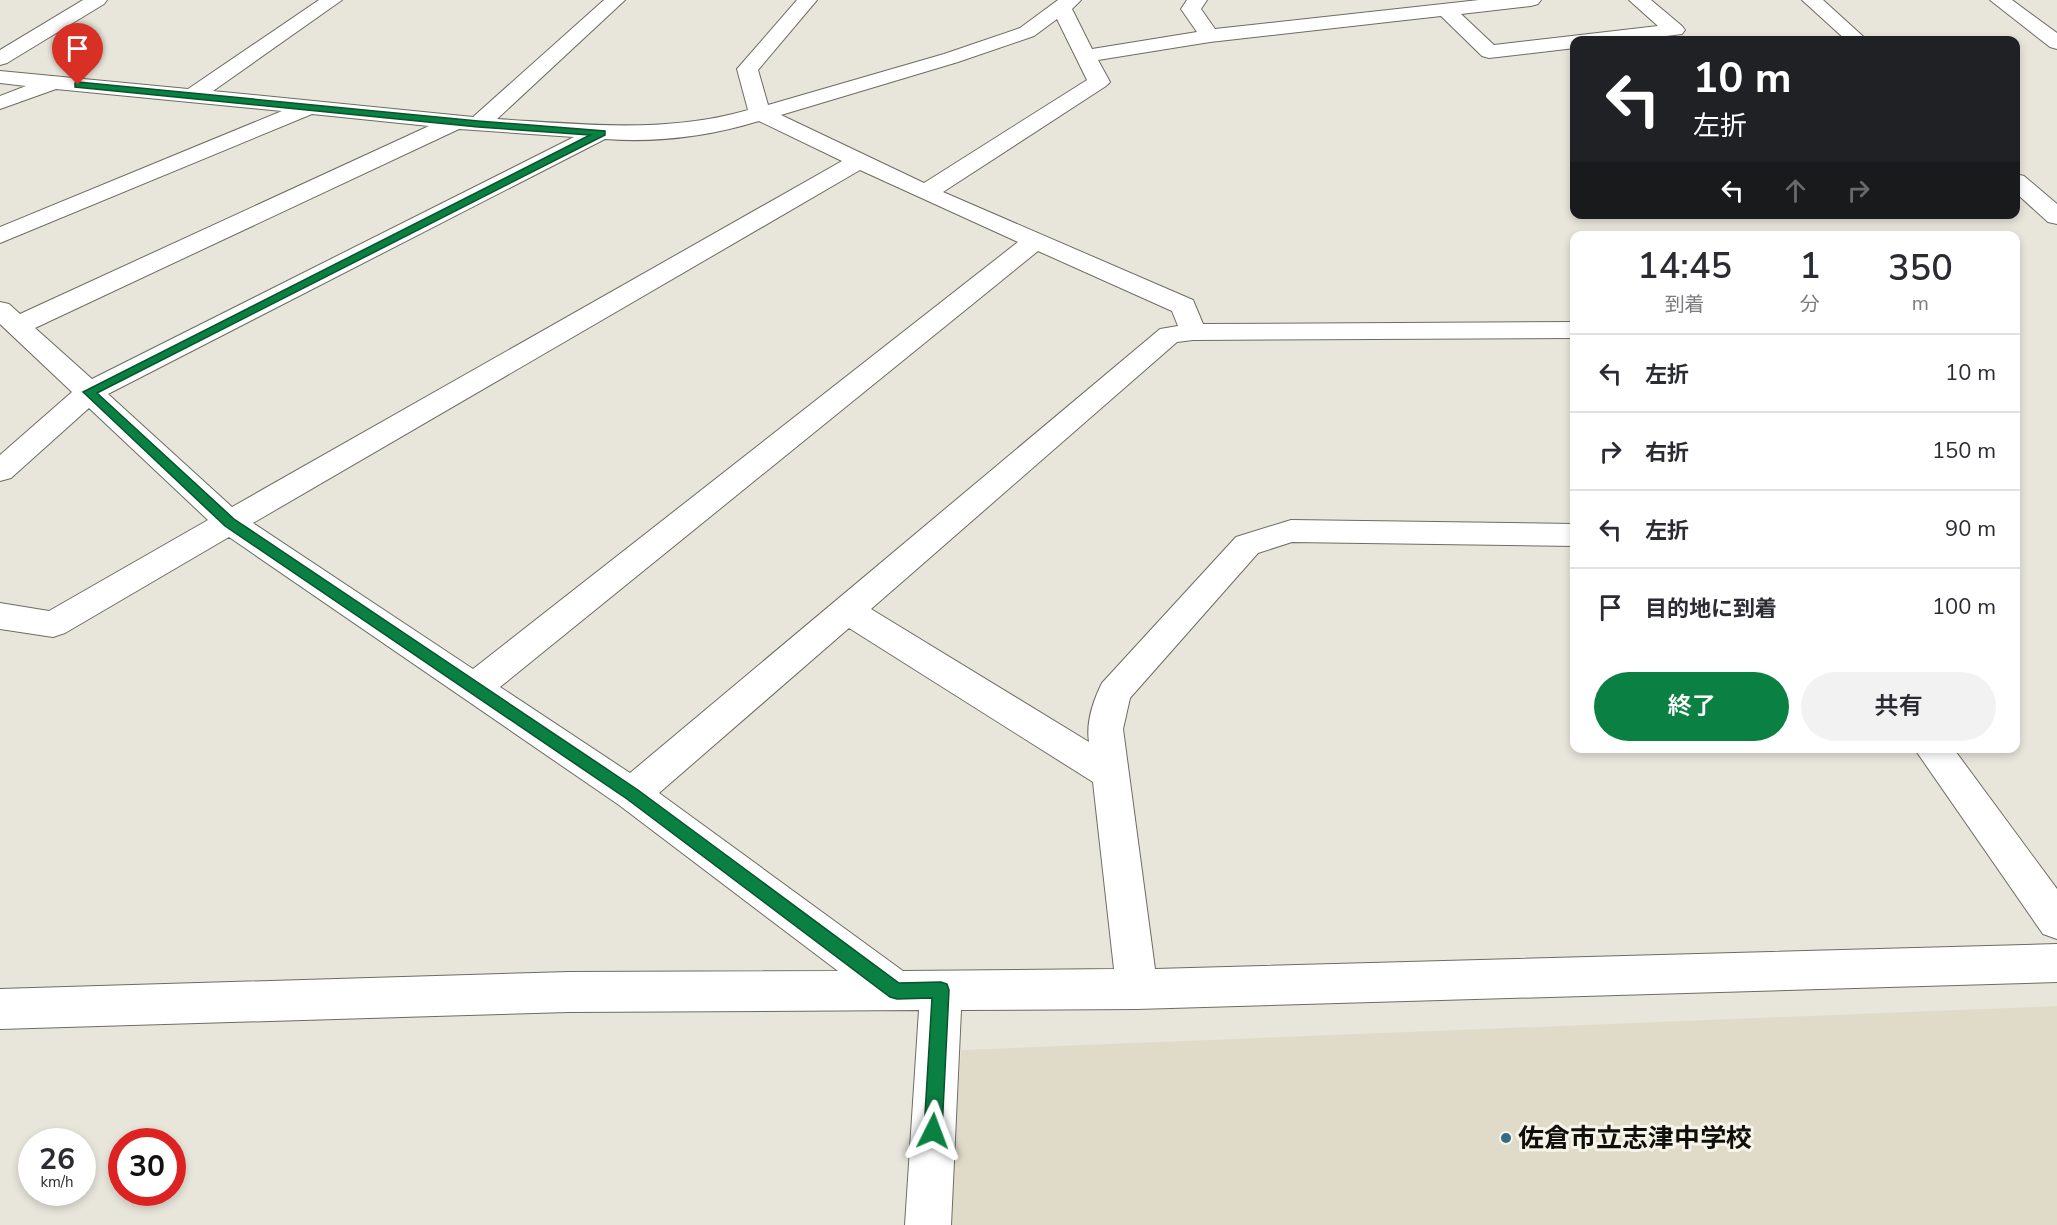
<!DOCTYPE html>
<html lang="ja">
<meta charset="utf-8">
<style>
body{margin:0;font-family:"Nunito Sans","Noto Sans JP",sans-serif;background:#f2f2f3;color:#2b2b33;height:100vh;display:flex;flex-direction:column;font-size:22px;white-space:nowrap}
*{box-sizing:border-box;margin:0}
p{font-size:20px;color:#7c7c81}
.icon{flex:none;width:33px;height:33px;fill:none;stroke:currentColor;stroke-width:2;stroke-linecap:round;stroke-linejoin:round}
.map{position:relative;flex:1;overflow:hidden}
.details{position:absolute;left:1570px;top:231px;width:450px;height:522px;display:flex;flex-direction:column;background:#fff;border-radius:12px;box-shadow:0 3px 9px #0003}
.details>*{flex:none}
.hud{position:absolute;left:1570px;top:36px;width:450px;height:183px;border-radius:12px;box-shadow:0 3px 9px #0003;background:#202124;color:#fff;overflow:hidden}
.speed{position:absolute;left:18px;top:1128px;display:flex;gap:12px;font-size:30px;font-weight:700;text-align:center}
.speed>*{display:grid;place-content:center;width:78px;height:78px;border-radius:50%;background:#fff;box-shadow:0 3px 9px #0003;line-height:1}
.speed small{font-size:15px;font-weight:400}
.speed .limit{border:9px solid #d22;background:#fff;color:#111}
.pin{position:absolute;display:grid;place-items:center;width:51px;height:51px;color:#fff;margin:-62px -26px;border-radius:50% 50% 50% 0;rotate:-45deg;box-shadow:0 0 6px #0007}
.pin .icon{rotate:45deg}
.me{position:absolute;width:66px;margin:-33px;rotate:3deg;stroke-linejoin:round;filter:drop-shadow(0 0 4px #0008)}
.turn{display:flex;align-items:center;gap:21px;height:126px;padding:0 24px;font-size:27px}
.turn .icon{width:78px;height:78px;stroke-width:2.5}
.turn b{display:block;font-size:42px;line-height:51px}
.lanes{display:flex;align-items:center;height:57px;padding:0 24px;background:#0003;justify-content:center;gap:30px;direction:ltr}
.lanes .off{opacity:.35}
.eta{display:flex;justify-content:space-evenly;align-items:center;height:102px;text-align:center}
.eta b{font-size:36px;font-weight:600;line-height:42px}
.cta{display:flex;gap:12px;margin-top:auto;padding:12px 24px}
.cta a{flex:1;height:69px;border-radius:36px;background:#0b8043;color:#fff;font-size:24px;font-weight:600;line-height:69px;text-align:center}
.cta a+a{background:#f2f2f3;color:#2b2b33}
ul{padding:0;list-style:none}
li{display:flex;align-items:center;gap:18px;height:78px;padding:0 24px;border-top:2px solid #e1e1e2}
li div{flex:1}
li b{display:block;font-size:22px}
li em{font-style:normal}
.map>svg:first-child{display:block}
.built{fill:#e0dbc9}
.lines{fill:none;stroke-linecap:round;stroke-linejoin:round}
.minor-casing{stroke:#6e6c62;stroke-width:2}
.minor{fill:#fff;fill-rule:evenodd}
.route{fill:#0b8043;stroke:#07532c;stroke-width:1.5}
.poi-dot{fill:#336b85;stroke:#f6f3e8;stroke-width:2}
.labels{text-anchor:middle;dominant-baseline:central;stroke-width:6;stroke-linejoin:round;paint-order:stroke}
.near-poi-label{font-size:26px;font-weight:bold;fill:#100f0b;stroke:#f6f3e8;text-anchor:start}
</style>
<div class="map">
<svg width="2057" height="1225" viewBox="0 0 2057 1225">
<rect width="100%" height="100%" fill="#e8e6db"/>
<polygon class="built" points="2057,1006 2057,1225 950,1225 961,1050"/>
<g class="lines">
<defs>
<g id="minor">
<polygon points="83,0 107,0 104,4 7,63 0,65 0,50"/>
<path d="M319 0H342L213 91 473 117 604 0H625L497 119C581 124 666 134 748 110L737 69 797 0H817L758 70 768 105 944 54 1020 28 1058 0H1081L1072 9 1092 49 1197 32 1181 9 1187 0H1207L1201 9 1215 29 1479 0H1541L1538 4 1531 6 1461 14 1494 45 1658 26 1629 0H1651L1682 26 1685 30 1682 34 1635 40H1575V48L1489 58 1482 56 1441 16 1210 42 1098 60 1110 82 1106 86 943 192 1193 300 1203 324 1575 322V338L1193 340 1177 342 871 609 1089 742C1086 723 1093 701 1102 683L1236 537 1291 520 1575 524V546L1292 542 1258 553 1130 698 1123 729 1155 969 2057 944V982L1137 1009 961 1010 951 1225H905L919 1010 569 1012 0 1029V989L569 972 838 971 619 805 229 537 65 633 53 637 0 629V603L49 611 208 520 89 408 11 478 0 481V455L72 392 0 324V302L9 304 20 314 429 126 312 114 0 243V227L282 111 56 89 0 109V96L26 86 0 83V71L188 89ZM1057 19 1087 80 924 183 781 115 958 62 1034 36ZM759 121 842 161 232 507 108 394 605 139C656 143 710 136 759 121ZM459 129 574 137 92 379 35 328ZM860 170 1018 242 473 669 253 523ZM1038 251 1172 311 1178 326 1160 329 630 773 500 687ZM849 628 1093 782 1114 969 903 971 659 793Z"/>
<polygon points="1802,0 1823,0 1867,40 1846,40"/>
<polygon points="1990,0 2012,0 2057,33 2057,49 2050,47"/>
<polygon points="2016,174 2024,176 2057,204 2057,224 2048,222 2016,193"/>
<polygon points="1914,748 1953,748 2057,889 2057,939 2043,934"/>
</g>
</defs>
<use href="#minor" class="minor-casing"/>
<use href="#minor" class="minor"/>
</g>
<polygon class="route" points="78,82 478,121 605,131 605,135 97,393 234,519 638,790 899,983 941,982 947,984 949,990 942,1131 940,1138 933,1140 927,1138 924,1131 932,998 897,999 890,997 627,799 225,526 83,392 590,135 478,127 75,87 75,83"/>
<circle class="poi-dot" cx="1506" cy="1138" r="6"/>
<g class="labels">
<g class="near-poi-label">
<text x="1518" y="1138">佐倉市立志津中学校</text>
</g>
</g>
</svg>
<div class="speed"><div>26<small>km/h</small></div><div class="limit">30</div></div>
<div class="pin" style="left:78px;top:85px;background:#d93025"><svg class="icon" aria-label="arrive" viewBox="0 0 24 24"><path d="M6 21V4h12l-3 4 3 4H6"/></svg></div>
<svg class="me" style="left:933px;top:1131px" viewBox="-20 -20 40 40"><path d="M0-17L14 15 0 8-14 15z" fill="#0b8043" stroke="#fff" stroke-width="4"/></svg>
<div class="hud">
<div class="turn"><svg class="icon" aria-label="left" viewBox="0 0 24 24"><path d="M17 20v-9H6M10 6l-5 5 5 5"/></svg><div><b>10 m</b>左折</div></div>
<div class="lanes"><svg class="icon" aria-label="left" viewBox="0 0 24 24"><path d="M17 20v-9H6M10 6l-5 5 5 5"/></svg><svg class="icon off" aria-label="ahead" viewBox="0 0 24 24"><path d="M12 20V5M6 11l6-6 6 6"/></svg><svg class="icon off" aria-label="right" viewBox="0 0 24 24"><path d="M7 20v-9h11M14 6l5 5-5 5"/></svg></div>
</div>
<section class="details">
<div class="eta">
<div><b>14:45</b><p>到着</p></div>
<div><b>1</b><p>分</p></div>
<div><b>350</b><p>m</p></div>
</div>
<ul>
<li><svg class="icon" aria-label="left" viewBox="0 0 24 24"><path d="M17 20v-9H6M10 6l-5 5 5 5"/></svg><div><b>左折</b></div><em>10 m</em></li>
<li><svg class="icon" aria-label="right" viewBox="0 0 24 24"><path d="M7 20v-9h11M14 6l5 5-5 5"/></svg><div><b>右折</b></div><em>150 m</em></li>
<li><svg class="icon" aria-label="left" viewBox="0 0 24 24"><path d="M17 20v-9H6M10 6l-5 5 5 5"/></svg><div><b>左折</b></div><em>90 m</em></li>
<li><svg class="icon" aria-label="arrive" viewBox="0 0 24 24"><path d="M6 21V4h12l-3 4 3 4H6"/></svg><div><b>目的地に到着</b></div><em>100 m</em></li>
</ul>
<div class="cta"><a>終了</a><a>共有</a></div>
</section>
</div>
